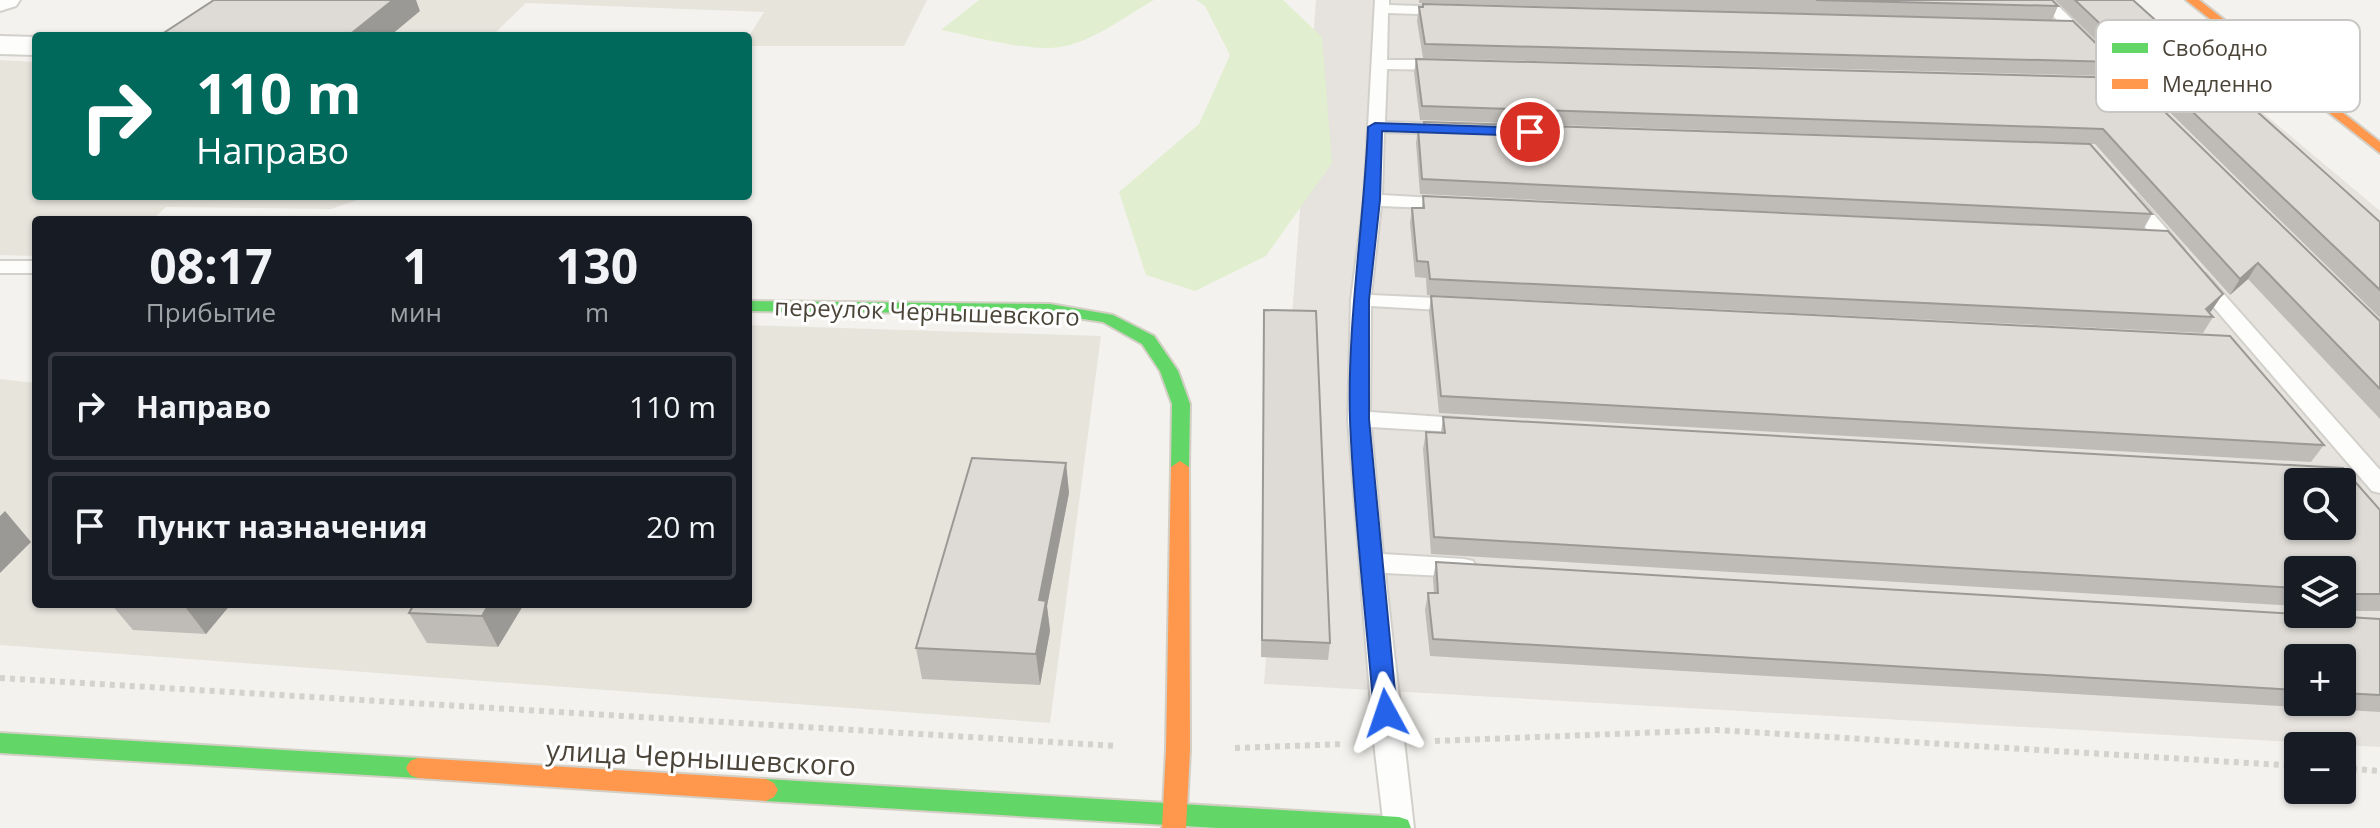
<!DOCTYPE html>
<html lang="ru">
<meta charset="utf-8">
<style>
body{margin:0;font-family:"Open Sans",sans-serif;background:#20242c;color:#f1f3f6;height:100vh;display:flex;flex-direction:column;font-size:30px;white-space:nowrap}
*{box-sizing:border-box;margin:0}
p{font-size:26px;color:#9ea1a6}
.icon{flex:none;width:44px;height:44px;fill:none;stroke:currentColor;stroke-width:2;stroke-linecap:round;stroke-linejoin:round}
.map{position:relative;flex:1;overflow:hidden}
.sheet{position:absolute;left:32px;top:216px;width:720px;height:392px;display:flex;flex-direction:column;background:#171b24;border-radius:8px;box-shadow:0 2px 6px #0004}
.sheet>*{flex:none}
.hud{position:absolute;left:32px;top:32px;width:720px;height:168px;border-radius:8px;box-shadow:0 2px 6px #0004;background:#00695c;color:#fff;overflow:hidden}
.controls{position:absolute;left:2284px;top:468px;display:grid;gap:16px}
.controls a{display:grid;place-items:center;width:72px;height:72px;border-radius:8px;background:#171b24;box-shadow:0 2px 6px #0004;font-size:40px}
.pin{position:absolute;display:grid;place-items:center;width:68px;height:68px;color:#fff;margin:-34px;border:4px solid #fff;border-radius:50%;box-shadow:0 2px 8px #0007}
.me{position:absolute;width:88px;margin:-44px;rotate:355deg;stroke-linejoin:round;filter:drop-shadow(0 0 6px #0008)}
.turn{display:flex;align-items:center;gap:28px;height:168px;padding:0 32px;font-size:36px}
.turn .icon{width:104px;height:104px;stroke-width:2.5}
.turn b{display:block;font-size:56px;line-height:68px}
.eta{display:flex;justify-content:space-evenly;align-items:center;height:136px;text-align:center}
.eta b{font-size:48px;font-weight:700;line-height:56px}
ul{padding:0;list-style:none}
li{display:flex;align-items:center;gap:24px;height:108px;margin:0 16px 12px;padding:0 16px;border:4px solid #363941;border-radius:8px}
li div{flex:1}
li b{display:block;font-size:30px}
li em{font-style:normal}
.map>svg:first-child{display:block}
.residential{fill:#e7e4dc}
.industrial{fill:#e6e2de;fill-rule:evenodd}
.green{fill:#e1eecf}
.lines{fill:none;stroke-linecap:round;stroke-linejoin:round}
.lane-casing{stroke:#d2d0cb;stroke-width:4}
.street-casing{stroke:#d2d0cb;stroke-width:4}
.fast-casing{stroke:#d3cfc5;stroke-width:4}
.slow-casing{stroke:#d3cfc5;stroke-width:4}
.path{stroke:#d3d2cc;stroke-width:6;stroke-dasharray:5 5;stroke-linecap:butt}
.lane{fill:#fdfdfc;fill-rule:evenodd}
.street{fill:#fdfdfc;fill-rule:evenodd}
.fast{fill:#63d668;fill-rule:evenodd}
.slow{fill:#ff974d;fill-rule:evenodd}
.wall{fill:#bfbcb8;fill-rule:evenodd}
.shaded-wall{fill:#9b9996}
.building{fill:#dedbd6;stroke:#9b9996;stroke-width:2;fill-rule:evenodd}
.route{fill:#2563eb;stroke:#184099;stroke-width:2}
.labels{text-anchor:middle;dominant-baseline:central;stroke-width:6;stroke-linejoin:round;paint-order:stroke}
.street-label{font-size:24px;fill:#4b4439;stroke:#fff}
.near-street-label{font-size:28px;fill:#4b4439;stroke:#fff}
.key{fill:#fff;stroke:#c9c7c4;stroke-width:2}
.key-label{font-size:22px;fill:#4b4439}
</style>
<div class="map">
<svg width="2380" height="828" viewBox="0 0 2380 828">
<rect width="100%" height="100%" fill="#f4f2ee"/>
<g class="residential">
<polygon points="223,0 927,0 904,46 748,46 748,38 764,12 526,3 492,36 163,36"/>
<polygon points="0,60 36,62 36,196 369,196 331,209 166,207 152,220 36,220 36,256 0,255"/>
<polygon points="748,325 1101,336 1050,723 0,645 0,379 36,383 36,604 748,604"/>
</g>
<path class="industrial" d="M1316 0H2129L2380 211V747L1264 684ZM2298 482H2342V526H2298ZM2298 570H2342V614H2298ZM2298 658H2342V702H2298Z"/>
<g class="green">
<path d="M979 0H1154C1125 16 1092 43 1059 47 1028 52 972 36 941 30Z"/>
<polygon points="1196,0 1283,0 1322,37 1332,163 1266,256 1195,291 1146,275 1119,192 1199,124 1230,55 1205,6"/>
</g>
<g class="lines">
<defs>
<g id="lane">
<polygon points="1375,0 1389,0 1389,5 1447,7 1454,11 1447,15 1388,13 1387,60 1443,60 1451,65 1443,70 1387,69 1385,122 1447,124 1455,129 1447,134 1384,132 1382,195 1451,199 1460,204 1451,209 1381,206 1371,295 1458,299 1468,305 1458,311 1371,306 1370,412 1472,419 1480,421 1483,426 1480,431 1472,433 1371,427 1383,554 1464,559 1473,561 1477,568 1473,575 1464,577 1385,573 1414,828 1384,828 1374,743 1348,419 1351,300 1364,200"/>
<polygon points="2037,0 2052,0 2149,94 2149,100 2137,100"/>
<polygon points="2131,194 2137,195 2183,248 2185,252 2183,256 2169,256 2125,203 2122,199"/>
<rect x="0" y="261" width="36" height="12"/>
<polygon points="2199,272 2206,274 2380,470 2380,493 2372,491 2192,282 2189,278"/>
</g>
<g id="street">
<polygon points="0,0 20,0 16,6 0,11"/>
<polygon points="0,36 36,37 36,55 0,54"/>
</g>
<g id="fast">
<polygon points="748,301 1050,304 1113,315 1154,336 1178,371 1190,404 1189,467 1180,473 1171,467 1172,404 1160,371 1142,344 1103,322 1050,314 748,311"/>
<polygon points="0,733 418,758 426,761 430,768 426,775 418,778 0,753"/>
<polygon points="766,779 1399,817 1408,820 1411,828 1218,828 766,801 758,797 754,790 758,783"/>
</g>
<g id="slow">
<polygon points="2186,0 2199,0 2380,142 2380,153"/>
<polygon points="1180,461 1189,467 1190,750 1186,828 1162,828 1166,750 1171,467"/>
<polygon points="418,758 766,779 774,783 778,790 774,797 766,801 418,778 410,775 406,768 410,761"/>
</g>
</defs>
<use href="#lane" class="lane-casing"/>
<use href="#street" class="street-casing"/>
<use href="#fast" class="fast-casing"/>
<use href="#slow" class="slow-casing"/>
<g class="path">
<polyline points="0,678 1117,746"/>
<polyline points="1435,741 1717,730 2298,766"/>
<polyline points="1235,748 1345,744"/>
<polyline points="2342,768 2380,771"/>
</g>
<use href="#lane" class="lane"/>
<use href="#street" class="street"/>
<use href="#fast" class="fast"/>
<use href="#slow" class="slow"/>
</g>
<g class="wall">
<polygon points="1419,0 2052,0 2058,6 2052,20 1419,3"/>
<polygon points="2055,0 2133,0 2380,222 2380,318"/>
<polygon points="1423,4 2115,62 2108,76 1423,58 1417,21 1419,7 1422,7"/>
<polygon points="1416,59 2130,78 2380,321 2380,419 2248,279 2230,295 2095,144 1420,120 1414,73"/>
<polygon points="1424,122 2152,214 2143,230 1420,194 1416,143 1418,128 1423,128"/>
<polygon points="1423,196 2212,310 2210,313 2213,317 2203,333 1427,295 1426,278 1415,277 1410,223 1412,208 1422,208"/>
<polygon points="1431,296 2324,445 2311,462 1439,413 1429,312"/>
<polygon points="1264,310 1330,643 1328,660 1261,657"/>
<polygon points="1443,417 2380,510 2380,611 2342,611 2342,570 2298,570 2298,606 1431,554 1423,449 1426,432 1441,433"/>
<polygon points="1066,463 1069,493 1047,606 1050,631 1040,685 922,679 916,648"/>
<path d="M1436 562 2380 619V712L1430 656 1425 610 1428 593H1434L1433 579ZM2298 658H2342V702H2298Z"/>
<polygon points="111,604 231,604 206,634 133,630"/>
<polygon points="524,604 498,647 427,643 409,613"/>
</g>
<g class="shaded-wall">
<polygon points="393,0 416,0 420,11 390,36 348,36"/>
<polygon points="2258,263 2248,279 2230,295 2240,279"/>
<polygon points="2223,294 2212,310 2205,317 2206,309"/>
<polygon points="1066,463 1069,493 1047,606 1050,631 1040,685 1036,654 1039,600"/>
<polygon points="5,511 31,542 0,573 0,516"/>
<polygon points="183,604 231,604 206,634"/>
<polygon points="489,604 524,604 498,647 482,616"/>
</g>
<g class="building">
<polygon points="214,0 393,0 348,36 159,36"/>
<polygon points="1816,0 2052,0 2058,6"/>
<polygon points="2075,0 2133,0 2380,222 2380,290"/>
<polygon points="1423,4 2073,21 2115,62 1425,44 1419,7 1423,7"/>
<polygon points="1416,59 2130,78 2380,321 2380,389 2258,263 2240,279 2103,129 1422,106"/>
<polygon points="1424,122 2090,144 2152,214 1422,179 1418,128 1425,128"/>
<polygon points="1423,196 2168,231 2223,294 2206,309 2213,317 1430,279 1428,262 1417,261 1412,208 1424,208"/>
<polygon points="1431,296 2230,336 2324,445 1441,396"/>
<polygon points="1264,310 1316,311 1330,643 1262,640"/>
<path d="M1443 417 2343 468 2380 510V594H2342V570H2298V588L1434 537 1426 432 1445 433ZM2298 482H2342V526H2298Z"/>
<polygon points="972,458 1066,463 1039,600 1046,601 1036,654 916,648"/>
<polygon points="1436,562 2380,619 2380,695 2342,693 2342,658 2298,658 2298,690 1433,639 1428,593 1438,593"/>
<polygon points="414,604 489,604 482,616 409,613"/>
</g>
<path class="route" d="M1375 123 1530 128 1537 132 1530 136 1382 131 1380 200 1369 300V419L1397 713 1394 719 1386 722 1378 719 1374 713C1366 615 1354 517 1350 420 1347 322 1364 225 1368 127Z"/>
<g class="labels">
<g class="street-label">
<text transform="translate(927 311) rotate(2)">переулок Чернышевского</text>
</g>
<g class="near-street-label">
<text transform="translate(701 757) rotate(3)">улица Чернышевского</text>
</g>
</g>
<rect x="2096" y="20" width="264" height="92" rx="12" class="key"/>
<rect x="2112" y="43" width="36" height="10" fill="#63d668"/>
<rect x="2112" y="79" width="36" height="10" fill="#ff974d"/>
<g class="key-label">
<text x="2162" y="56">Свободно</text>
<text x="2162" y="92">Медленно</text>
</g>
</svg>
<div class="controls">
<a><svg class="icon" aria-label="search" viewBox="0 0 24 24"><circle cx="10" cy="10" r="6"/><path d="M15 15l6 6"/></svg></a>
<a><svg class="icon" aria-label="layers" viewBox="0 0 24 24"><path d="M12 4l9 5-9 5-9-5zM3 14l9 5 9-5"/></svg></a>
<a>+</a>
<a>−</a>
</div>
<div class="pin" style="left:1530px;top:132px;background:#d93025"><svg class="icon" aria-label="arrive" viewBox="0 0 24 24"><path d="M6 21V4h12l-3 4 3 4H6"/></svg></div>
<svg class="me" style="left:1386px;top:713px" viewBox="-20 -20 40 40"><path d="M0-17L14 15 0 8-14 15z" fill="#2563eb" stroke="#fff" stroke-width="4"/></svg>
<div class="hud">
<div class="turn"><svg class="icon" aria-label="right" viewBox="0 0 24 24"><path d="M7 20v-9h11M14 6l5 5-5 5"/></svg><div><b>110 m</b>Направо</div></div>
</div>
<section class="sheet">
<div class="eta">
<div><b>08:17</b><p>Прибытие</p></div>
<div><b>1</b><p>мин</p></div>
<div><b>130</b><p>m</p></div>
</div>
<ul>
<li><svg class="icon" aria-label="right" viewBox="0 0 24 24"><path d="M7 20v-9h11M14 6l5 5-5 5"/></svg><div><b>Направо</b></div><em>110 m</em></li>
<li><svg class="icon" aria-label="arrive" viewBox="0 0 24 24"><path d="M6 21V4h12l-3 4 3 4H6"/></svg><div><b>Пункт назначения</b></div><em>20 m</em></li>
</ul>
</section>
</div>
